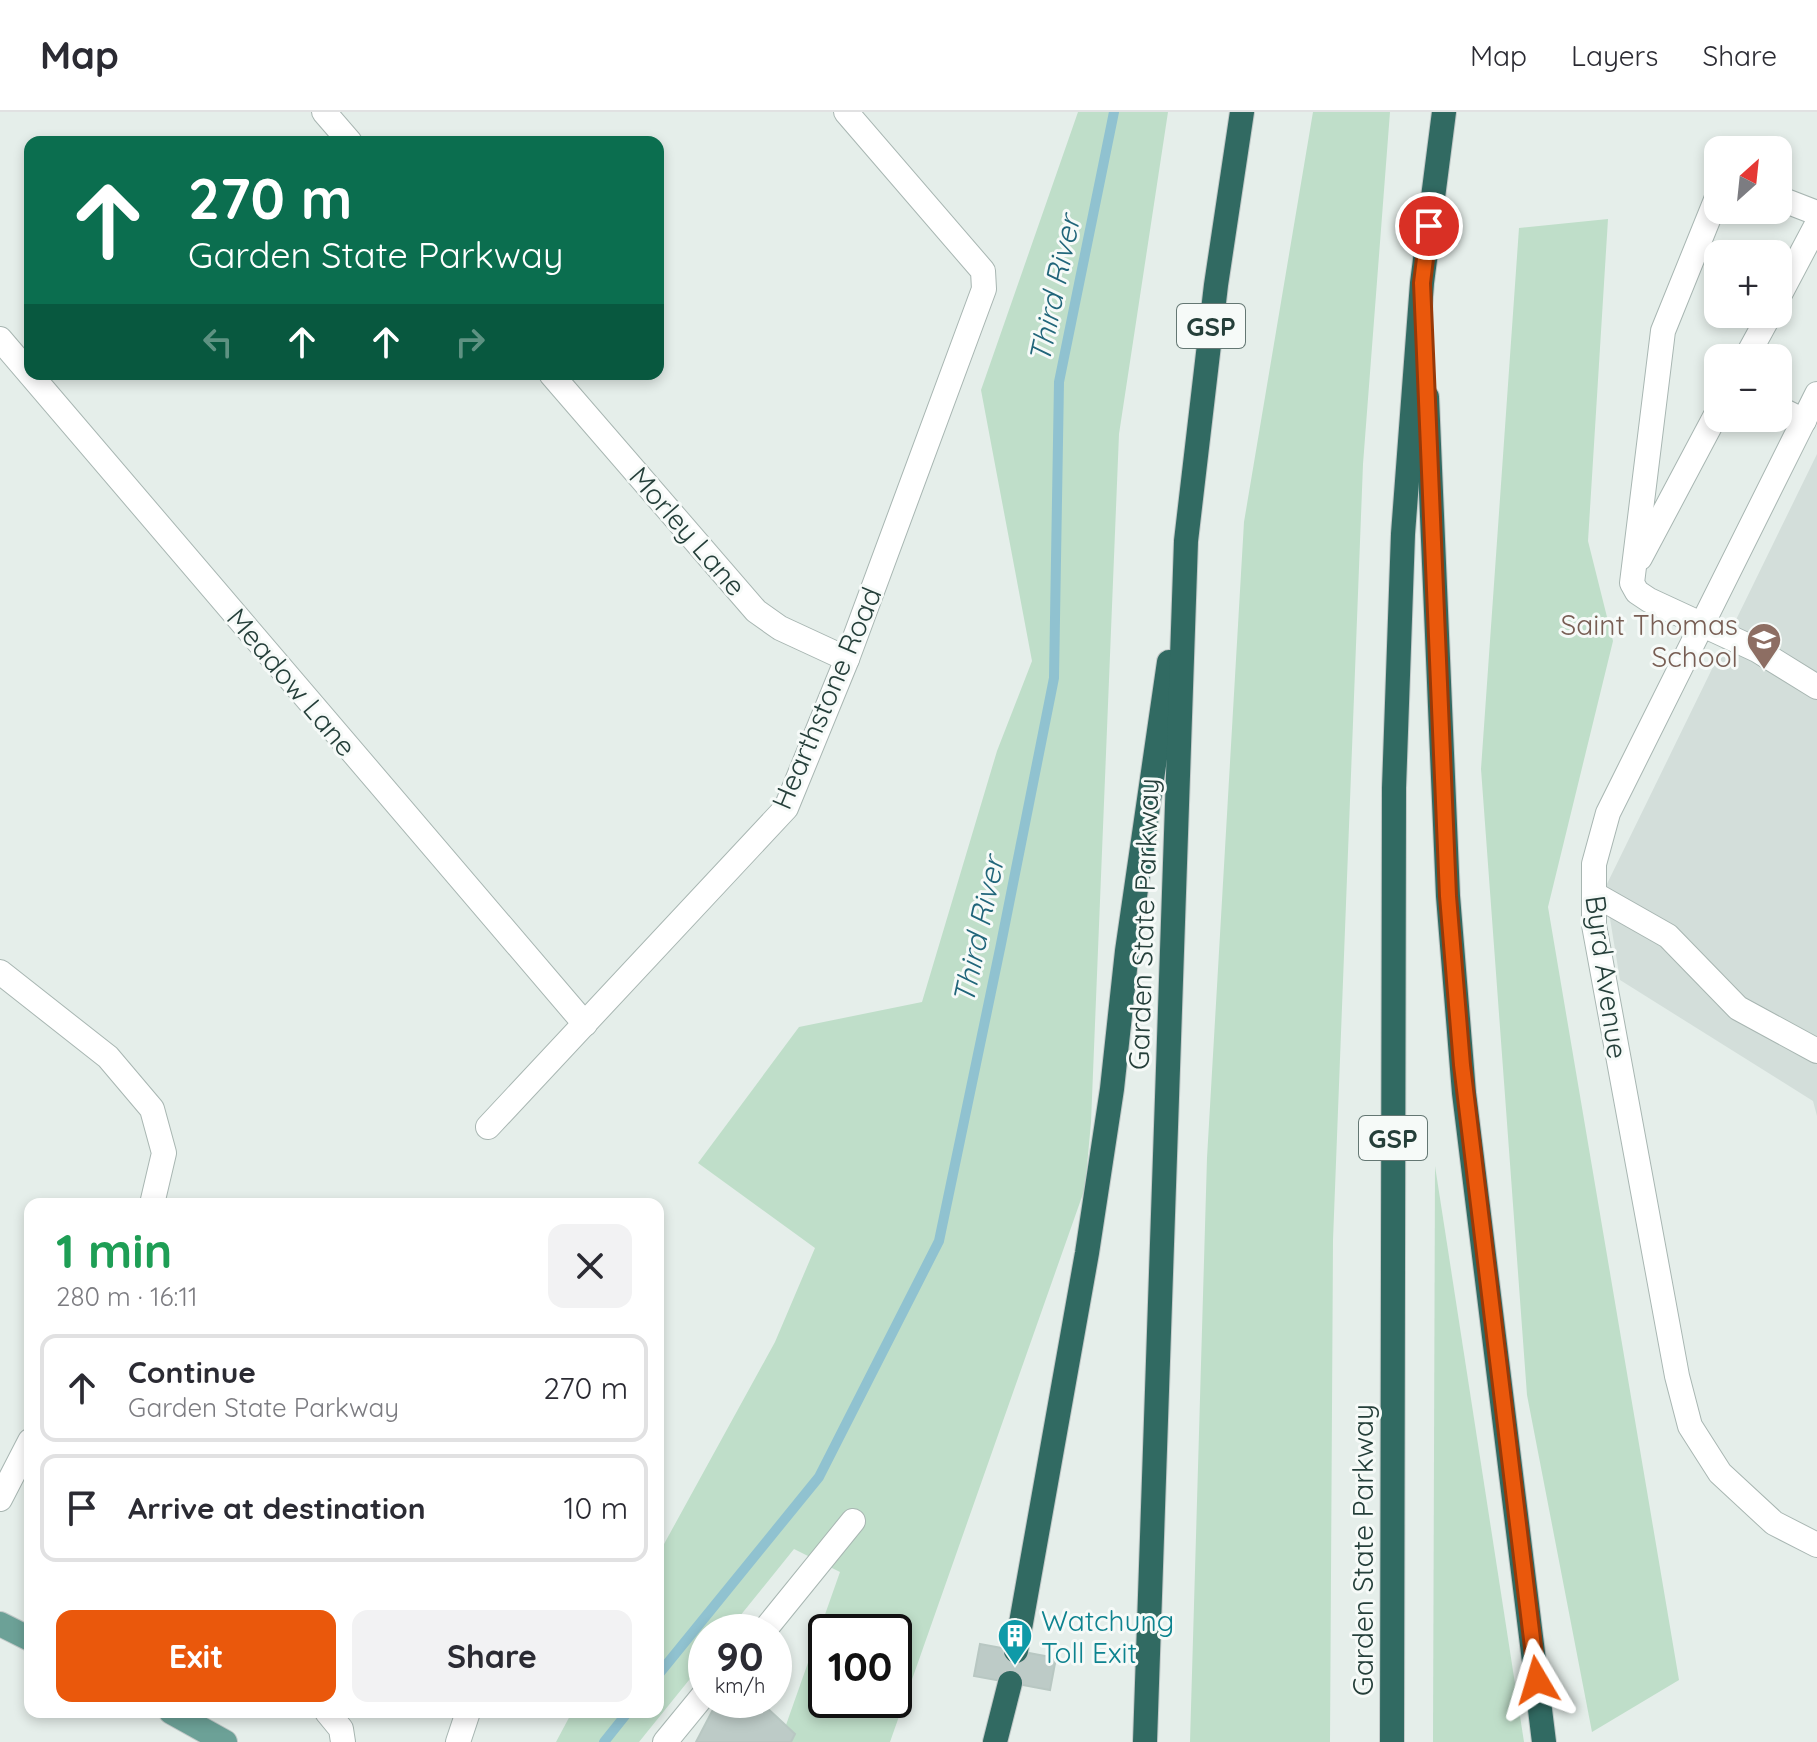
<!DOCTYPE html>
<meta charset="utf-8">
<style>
body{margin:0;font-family:Quicksand,sans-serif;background:#f2f2f3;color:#2b2b33;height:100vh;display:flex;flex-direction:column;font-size:30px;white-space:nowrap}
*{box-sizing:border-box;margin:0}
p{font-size:26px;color:#7c7c81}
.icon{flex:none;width:44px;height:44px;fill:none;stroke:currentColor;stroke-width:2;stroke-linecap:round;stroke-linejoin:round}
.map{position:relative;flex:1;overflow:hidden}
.side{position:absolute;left:24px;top:1086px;width:640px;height:520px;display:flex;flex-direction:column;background:#fff;border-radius:16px;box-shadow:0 4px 12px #0003}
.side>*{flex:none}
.top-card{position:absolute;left:24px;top:24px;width:640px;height:244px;border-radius:16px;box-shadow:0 4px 12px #0003;background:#0b6e4f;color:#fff;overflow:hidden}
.needle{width:52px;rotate:27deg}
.buttons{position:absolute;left:1704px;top:24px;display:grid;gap:16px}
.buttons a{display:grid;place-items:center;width:88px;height:88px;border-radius:16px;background:#fff;box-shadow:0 4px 12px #0003;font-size:40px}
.speed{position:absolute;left:688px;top:1502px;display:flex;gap:16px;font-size:40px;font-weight:700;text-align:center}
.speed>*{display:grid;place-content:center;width:104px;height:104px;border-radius:50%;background:#fff;box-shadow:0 4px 12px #0003;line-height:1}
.speed small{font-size:20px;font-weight:400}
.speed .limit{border:4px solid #111;border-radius:12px;background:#fff;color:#111}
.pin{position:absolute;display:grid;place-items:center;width:68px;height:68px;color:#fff;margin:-34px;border:4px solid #fff;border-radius:50%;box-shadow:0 2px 8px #0007}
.me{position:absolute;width:88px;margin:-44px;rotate:353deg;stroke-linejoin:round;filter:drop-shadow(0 0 6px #0008)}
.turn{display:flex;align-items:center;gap:28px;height:168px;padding:0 32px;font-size:36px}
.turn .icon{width:104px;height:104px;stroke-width:2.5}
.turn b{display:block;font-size:56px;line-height:68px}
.lanes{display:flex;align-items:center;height:76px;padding:0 32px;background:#0003;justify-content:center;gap:40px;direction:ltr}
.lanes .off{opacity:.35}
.round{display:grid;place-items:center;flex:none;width:84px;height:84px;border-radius:16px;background:#f2f2f3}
.overview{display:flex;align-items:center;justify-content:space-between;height:136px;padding:0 32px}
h1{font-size:48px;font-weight:700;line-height:60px;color:#1e9e55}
.action{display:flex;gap:16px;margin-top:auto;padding:16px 32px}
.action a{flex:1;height:92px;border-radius:16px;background:#ea580c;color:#fff;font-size:32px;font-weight:700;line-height:92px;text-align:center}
.action a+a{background:#f2f2f3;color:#2b2b33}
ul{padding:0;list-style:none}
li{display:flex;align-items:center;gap:24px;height:108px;margin:0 16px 12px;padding:0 16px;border:4px solid #e1e1e2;border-radius:16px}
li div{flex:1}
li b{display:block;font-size:30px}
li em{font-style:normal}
header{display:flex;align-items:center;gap:48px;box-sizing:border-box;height:112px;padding:0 40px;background:#fff;border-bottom:2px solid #e1e1e2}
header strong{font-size:38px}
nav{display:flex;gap:44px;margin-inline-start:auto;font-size:28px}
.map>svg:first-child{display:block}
.built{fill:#d3deda}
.green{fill:#bfdec9;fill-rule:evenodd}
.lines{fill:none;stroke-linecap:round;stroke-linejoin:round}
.stream{stroke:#90c2d0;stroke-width:10}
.building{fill:#bdcbc7;stroke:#b8c7c2;stroke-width:2}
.minor-casing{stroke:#a8b6b2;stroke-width:26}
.major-casing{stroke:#c2c9c8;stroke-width:26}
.highway-casing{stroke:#c2c9c8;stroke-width:26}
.minor{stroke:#fff;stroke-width:24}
.major{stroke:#6ca197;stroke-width:24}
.highway{stroke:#316a62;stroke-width:24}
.route-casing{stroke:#983908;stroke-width:20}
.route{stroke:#ea580c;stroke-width:14}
.labels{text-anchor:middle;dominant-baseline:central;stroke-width:6;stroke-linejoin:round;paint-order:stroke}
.shield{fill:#f6faf8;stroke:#647773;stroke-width:2}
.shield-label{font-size:26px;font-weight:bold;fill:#253f3a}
.street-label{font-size:28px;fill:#253f3a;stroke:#f6faf8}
.education-label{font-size:28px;fill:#785e54;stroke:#f6faf8;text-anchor:end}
.culture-label{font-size:28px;fill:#0d838f;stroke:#f6faf8;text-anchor:start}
.water-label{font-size:30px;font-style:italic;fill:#20657a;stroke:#f6faf8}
</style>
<header>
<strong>Map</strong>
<nav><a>Map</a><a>Layers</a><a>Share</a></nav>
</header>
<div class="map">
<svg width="1817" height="1630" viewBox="0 0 1817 1630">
<rect width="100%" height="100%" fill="#e5eeea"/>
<polygon class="built" points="1817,342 1817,1004 1813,989 1620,868 1605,776"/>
<g class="green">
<path d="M1078 0H1168L1119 322 1091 1010 1085 1076 890 1630H780L840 1460 794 1437 727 1520H706V1547L639 1630H556L572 1600H658V1443L775 1230 815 1136 698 1051 799 915 922 890 997 639 1032 549 981 278ZM826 1520H894V1588H826Z"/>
<polygon points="1313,0 1390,0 1363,352 1333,1128 1330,1630 1190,1630 1207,1046 1244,410"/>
<polygon points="1608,107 1588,429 1613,529 1548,795 1679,1568 1592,1620 1527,1283 1481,657 1519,116"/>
<polygon points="1435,1054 1524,1630 1433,1630"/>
</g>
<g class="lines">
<g class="stream">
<polyline points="658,1563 819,1365 939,1129 1001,832 1054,566 1059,270 1114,0"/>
<polyline points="604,1630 628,1600"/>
</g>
</g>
<g class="building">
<polygon points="980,1532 1056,1546 1050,1578 974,1564"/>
<polygon points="718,1588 752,1588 763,1592 795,1622 791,1630 696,1630"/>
</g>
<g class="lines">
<defs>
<g id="minor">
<polyline points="324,0 350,30"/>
<polyline points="1718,86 1716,88 1663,219 1632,471 1637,480 1649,488 1757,538 1817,575"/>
<polyline points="1778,86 1817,101"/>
<polyline points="1778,186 1817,112"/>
<polyline points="0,227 585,912"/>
<polyline points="1746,246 1770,202"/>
<polyline points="551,262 756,499 780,516 847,547"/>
<polyline points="1817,282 1608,701 1594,752 1594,813 1677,1264 1690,1314 1720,1361 1774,1411 1817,1433"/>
<polyline points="1778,296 1804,309"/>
<polyline points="1640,446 1718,299"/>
<polyline points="1594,782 1668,824 1738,896 1817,939"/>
<polyline points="0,860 108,945 152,997 164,1041 152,1092"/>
<polyline points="488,1015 786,696 847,547 984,177 983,159 846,0"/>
<polyline points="0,1387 30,1329"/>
<polyline points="763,1520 853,1409"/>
<polyline points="327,1600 341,1617 343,1630"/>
<polyline points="458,1630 468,1600"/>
<polyline points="665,1630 706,1580"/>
</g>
<g id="major">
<polyline points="0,1512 30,1527"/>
<polyline points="171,1600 225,1630"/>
</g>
<g id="highway">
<polyline points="1427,285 1448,784 1464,981 1544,1630"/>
<polyline points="1016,1539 1087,1141 1112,977 1127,839 1169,550"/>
<polyline points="995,1630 1010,1571"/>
<polyline points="1145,1630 1186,429 1216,173 1242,0"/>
<polyline points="1392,1630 1394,676 1403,422 1422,171 1444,0"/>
</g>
</defs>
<use href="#minor" class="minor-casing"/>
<use href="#major" class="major-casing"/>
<use href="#highway" class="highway-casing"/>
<use href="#minor" class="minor"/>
<use href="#major" class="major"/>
<use href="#highway" class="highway"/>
</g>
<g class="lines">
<defs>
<polyline id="route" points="1429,114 1422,171 1448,784 1462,953 1537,1568"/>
</defs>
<use href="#route" class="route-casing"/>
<use href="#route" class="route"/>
</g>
<defs>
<symbol id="school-pin" viewBox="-11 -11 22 30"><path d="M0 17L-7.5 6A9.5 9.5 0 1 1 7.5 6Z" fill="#8d6e63" stroke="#f6faf8"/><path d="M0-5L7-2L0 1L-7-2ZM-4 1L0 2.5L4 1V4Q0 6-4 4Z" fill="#fff"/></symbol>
<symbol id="building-pin" viewBox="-11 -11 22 30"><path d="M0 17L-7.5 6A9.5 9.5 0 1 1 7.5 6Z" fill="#0f9aa8" stroke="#f6faf8"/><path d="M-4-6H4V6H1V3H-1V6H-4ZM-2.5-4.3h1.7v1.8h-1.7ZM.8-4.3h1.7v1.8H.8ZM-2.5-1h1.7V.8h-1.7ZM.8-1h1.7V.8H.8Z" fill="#fff"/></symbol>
</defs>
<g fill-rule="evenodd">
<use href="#school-pin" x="1744" y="508" width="40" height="54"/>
<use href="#building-pin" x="995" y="1504" width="40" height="54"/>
</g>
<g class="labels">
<g class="shield">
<rect x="1177" y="192" width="68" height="44" rx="6"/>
<rect x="1359" y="1004" width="68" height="44" rx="6"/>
</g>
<g class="shield-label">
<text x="1211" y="214">GSP</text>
<text x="1393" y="1026">GSP</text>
</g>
<g class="street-label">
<text transform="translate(688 419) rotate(49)">Morley Lane</text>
<text transform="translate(292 570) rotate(50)">Meadow Lane</text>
<text transform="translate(826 586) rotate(-67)">Hearthstone Road</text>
<text transform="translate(1143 812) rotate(-88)">Garden State Parkway</text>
<text transform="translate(1607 865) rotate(82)">Byrd Avenue</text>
<text transform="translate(1362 1438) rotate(-90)">Garden State Parkway</text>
</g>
<g class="education-label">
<text x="1738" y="512">Saint Thomas<tspan x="1738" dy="32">School</tspan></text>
</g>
<g class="culture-label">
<text x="1041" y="1508">Watchung<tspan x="1041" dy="32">Toll Exit</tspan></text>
</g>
<g class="water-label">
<text transform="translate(1054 177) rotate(-78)">Third River</text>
<text transform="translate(978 818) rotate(-78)">Third River</text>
</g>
</g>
</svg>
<div class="buttons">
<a><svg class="needle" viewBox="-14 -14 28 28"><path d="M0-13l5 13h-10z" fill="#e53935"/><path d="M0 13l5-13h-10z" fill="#7c7c81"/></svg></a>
<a>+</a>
<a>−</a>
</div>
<div class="speed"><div>90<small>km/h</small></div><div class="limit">100</div></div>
<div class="pin" style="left:1429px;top:114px;background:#d93025"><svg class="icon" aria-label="arrive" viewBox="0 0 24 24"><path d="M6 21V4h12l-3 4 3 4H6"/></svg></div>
<svg class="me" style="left:1537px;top:1568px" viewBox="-20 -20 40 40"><path d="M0-17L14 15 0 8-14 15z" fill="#ea580c" stroke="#fff" stroke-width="4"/></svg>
<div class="top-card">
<div class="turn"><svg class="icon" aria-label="ahead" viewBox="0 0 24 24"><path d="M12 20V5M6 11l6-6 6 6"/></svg><div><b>270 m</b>Garden State Parkway</div></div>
<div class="lanes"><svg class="icon off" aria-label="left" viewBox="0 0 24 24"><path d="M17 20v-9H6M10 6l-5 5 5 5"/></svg><svg class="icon" aria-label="ahead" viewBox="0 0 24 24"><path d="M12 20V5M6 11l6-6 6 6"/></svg><svg class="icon" aria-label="ahead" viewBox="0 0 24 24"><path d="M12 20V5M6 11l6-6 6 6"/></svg><svg class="icon off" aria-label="right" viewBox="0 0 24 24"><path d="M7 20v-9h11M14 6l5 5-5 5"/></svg></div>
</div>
<section class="side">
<div class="overview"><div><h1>1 min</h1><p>280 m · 16:11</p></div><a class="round"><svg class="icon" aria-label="close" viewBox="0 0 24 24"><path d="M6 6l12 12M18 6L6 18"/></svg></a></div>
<ul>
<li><svg class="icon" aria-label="ahead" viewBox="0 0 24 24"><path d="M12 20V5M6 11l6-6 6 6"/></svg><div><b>Continue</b><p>Garden State Parkway</p></div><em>270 m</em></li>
<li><svg class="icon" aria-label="arrive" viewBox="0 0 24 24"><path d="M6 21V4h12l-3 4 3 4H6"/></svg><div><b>Arrive at destination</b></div><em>10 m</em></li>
</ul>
<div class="action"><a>Exit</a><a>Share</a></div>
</section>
</div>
